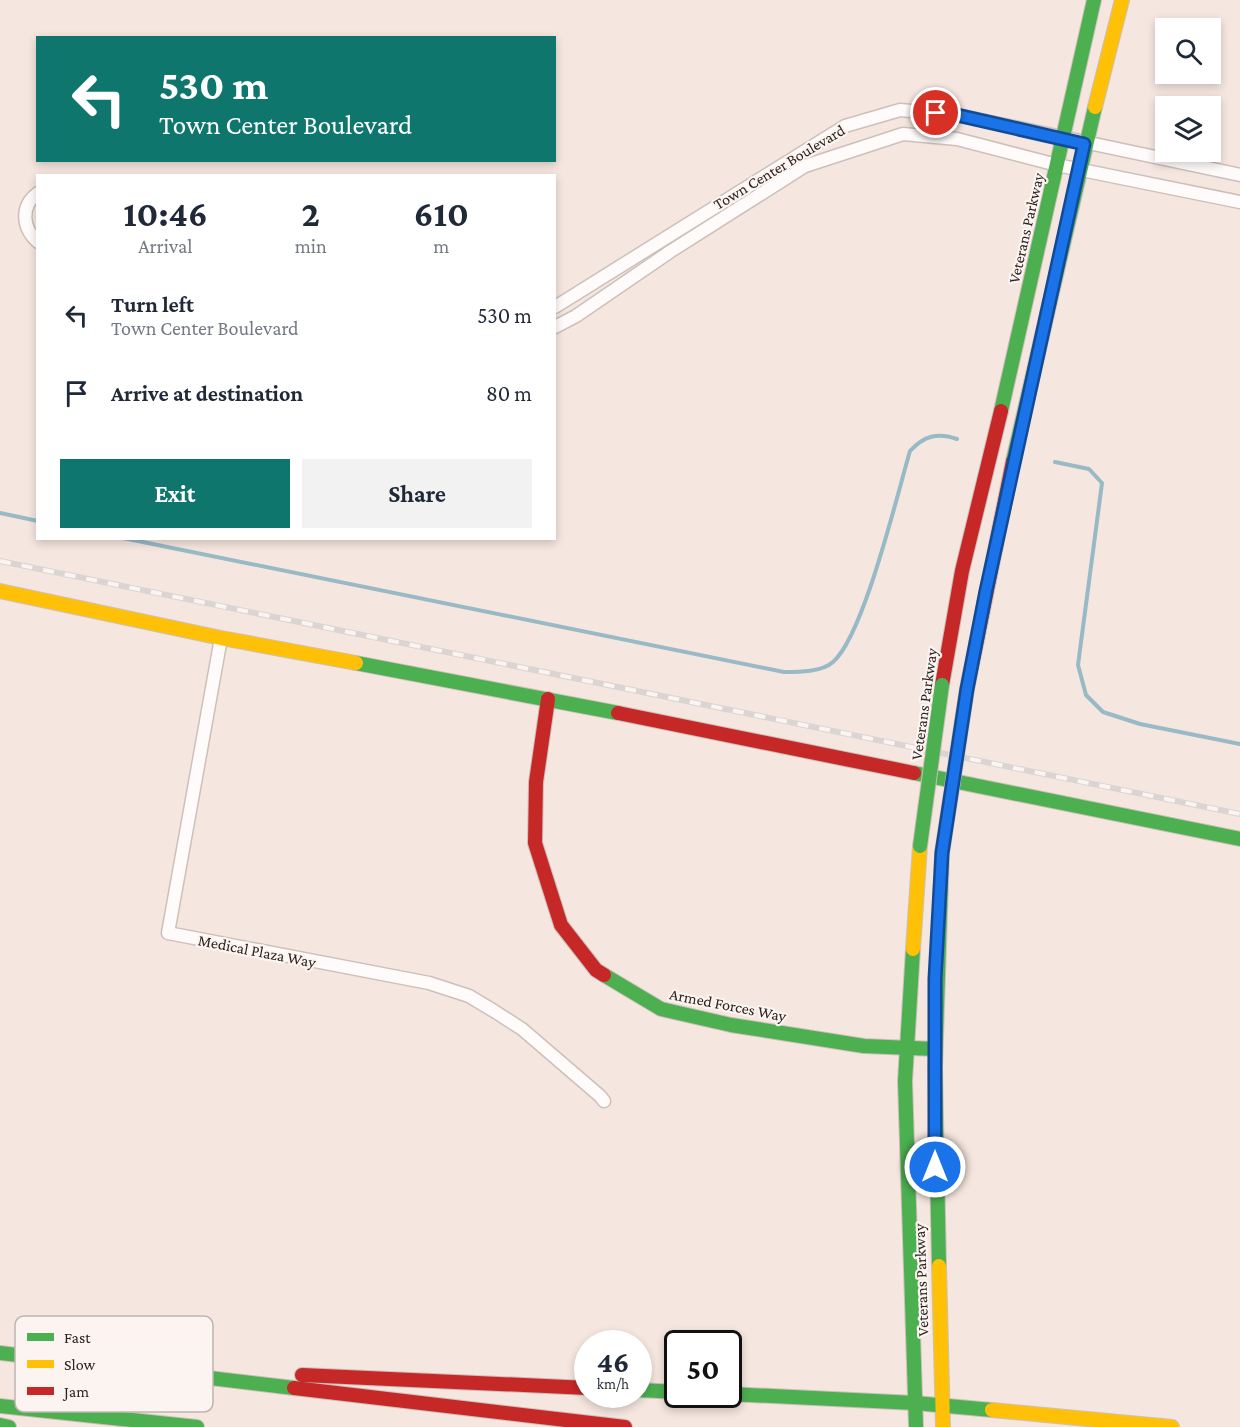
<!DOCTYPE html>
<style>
body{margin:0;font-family:"Crimson Pro",serif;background:#f2f2f3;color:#1f2937;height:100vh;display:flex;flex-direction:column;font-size:22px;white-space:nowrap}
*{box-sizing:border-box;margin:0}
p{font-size:20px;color:#747a83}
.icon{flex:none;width:33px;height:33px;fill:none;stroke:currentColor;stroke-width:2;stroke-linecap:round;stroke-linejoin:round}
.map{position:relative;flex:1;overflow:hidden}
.sheet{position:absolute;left:36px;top:174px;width:520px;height:366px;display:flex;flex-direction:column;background:#fff;border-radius:0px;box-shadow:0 3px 9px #0003}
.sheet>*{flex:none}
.top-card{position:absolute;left:36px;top:36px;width:520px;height:126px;border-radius:0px;box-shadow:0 3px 9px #0003;background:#0f766e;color:#fff;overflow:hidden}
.buttons{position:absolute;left:1155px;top:18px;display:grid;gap:12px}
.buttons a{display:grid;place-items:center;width:66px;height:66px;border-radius:0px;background:#fff;box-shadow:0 3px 9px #0003;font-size:30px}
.speed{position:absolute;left:574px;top:1330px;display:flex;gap:12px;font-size:30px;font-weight:700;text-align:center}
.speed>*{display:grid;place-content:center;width:78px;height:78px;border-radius:50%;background:#fff;box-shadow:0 3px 9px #0003;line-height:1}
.speed small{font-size:15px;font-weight:400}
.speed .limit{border:3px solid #111;border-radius:9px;background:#fff;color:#111}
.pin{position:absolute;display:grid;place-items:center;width:51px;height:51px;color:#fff;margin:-26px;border:3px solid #fff;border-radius:50%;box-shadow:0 2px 6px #0007}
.me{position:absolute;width:66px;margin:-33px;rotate:0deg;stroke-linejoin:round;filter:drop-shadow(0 0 4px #0008)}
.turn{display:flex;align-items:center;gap:21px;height:126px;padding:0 24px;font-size:27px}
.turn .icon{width:78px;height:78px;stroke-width:2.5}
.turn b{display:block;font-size:42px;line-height:51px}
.eta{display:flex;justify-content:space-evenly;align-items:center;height:102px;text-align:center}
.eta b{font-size:36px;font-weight:700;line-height:42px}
.button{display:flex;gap:12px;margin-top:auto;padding:12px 24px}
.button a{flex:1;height:69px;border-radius:0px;background:#0f766e;color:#fff;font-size:24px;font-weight:700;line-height:69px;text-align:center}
.button a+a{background:#f2f2f3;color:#1f2937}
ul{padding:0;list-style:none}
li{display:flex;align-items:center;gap:18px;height:78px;padding:0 24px}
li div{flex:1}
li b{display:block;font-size:22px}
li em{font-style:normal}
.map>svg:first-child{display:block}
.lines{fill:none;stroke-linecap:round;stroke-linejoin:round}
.stream{stroke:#97bac6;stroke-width:4}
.street-casing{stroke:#cdc0ba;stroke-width:15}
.fast-casing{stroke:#cdc0ba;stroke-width:16}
.slow-casing{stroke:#cdc0ba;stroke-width:16}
.jam-casing{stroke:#cdc0ba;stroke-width:16}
.street{stroke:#fefbfa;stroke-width:12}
.fast{stroke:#4caf50;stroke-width:14}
.slow{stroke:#ffc107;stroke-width:14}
.jam{stroke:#c62828;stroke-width:14}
.rail-casing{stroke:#dad5d3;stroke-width:6}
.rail{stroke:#fbf4f1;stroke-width:4;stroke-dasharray:11;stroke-linecap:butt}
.fast-bridge-casing{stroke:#cdc0ba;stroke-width:16;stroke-linecap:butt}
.fast-bridge{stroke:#4caf50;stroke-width:14}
.route-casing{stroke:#114b97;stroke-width:15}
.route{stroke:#1a73e8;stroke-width:10}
.labels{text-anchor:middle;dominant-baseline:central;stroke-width:4.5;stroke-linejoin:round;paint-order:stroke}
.street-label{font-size:16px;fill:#2e221d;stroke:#fbf4f1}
.key{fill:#fbf4f1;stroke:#beb5b1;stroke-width:1.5}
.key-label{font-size:16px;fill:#2e221d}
</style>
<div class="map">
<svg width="1240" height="1427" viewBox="0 0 1240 1427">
<rect width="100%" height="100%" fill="#f5e6df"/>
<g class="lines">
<g class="stream">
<polyline points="1055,462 1089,469 1102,483 1078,665 1086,695 1103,712 1140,724 1240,744"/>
<polyline points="0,513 38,521"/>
<path d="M123 538 784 672C799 672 822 672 833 662 864 635 897 495 910 451 924 436 937 432 957 439"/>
</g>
<defs>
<g id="street">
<path d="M38 193C20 206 22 228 38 242"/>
<polyline points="555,307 845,126 900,110 957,115 1240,175"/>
<polyline points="555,327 576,316 671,251 805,166 903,134 957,139 1057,165 1240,202"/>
<polyline points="221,638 168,933 429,983 469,996 494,1011 522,1029 600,1096 604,1101"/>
</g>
<g id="fast">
<polyline points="1001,411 1094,0"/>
<polyline points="1013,461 1095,107"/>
<polyline points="356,663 618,713"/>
<polyline points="914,773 1240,839"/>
<polyline points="913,949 905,1081 916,1427"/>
<polyline points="604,975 661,1009 731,1025 864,1046 935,1049"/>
<polyline points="939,1266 935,1068 942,853"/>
<polyline points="0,1353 294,1388"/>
<polyline points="639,1390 678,1392"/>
<polyline points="729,1394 915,1403 992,1410"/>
<polyline points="0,1406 197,1427"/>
<polyline points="0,1425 9,1427"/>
</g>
<g id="slow">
<polyline points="1095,107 1122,0"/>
<polyline points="0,591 221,638 356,663"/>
<polyline points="913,949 920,846"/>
<polyline points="939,1266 943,1427"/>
<polyline points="992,1410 1172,1427"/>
</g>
<g id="jam">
<polyline points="942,685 962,571 1001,411"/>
<polyline points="967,689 1013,461"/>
<polyline points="548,699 536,782 535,843 561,925 596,970 604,975"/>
<polyline points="618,713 914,773"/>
<polyline points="302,1375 588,1388"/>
<polyline points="294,1388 625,1427"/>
</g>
</defs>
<use href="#street" class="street-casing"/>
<use href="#fast" class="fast-casing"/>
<use href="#slow" class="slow-casing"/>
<use href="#jam" class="jam-casing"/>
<use href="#street" class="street"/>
<use href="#fast" class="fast"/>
<use href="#slow" class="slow"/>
<use href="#jam" class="jam"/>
<defs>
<polyline id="rail" points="0,561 1240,814"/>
</defs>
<use href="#rail" class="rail-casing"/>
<use href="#rail" class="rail"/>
<defs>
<g id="fast-bridge">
<polyline points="920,846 942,685"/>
<polyline points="942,853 967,689"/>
</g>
</defs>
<use href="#fast-bridge" class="fast-bridge-casing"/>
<use href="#fast-bridge" class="fast-bridge"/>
</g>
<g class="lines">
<defs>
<polyline id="route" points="935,1167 935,979 942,853 967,689 986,591 1084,144 957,115 936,113"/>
</defs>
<use href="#route" class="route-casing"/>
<use href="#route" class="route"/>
</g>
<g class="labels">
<g class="street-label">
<text transform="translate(779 167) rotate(-31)">Town Center Boulevard</text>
<text transform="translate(1026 228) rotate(-77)">Veterans Parkway</text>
<text transform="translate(924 704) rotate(-82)">Veterans Parkway</text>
<text transform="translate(257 951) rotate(11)">Medical Plaza Way</text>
<text transform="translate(728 1005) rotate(11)">Armed Forces Way</text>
<text transform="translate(921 1280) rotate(-92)">Veterans Parkway</text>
</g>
</g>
<rect x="15" y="1316" width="198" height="96" rx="9" class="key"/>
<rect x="27" y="1333" width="27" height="8" fill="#4caf50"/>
<rect x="27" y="1360" width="27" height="8" fill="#ffc107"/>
<rect x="27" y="1387" width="27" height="8" fill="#c62828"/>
<g class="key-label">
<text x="64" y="1343">Fast</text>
<text x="64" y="1370">Slow</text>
<text x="64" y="1397">Jam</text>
</g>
</svg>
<div class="buttons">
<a><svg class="icon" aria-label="search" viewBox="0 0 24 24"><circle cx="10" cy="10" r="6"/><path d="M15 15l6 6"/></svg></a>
<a><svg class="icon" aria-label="layers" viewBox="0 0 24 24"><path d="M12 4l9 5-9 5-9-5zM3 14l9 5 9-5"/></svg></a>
</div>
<div class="speed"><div>46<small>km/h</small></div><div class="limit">50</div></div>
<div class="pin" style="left:936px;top:113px;background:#d93025"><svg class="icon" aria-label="arrive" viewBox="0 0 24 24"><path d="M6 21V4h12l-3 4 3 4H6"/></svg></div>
<svg class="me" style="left:935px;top:1167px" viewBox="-20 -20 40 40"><circle r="17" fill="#1a73e8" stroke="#fff" stroke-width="3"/><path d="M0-11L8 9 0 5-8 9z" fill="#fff"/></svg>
<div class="top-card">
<div class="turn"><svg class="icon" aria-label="left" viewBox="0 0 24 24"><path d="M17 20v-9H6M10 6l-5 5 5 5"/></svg><div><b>530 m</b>Town Center Boulevard</div></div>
</div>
<section class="sheet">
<div class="eta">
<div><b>10:46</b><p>Arrival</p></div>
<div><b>2</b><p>min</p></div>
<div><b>610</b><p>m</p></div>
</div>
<ul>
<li><svg class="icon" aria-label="left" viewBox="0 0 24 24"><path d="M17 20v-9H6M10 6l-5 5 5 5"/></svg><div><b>Turn left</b><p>Town Center Boulevard</p></div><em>530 m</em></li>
<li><svg class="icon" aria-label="arrive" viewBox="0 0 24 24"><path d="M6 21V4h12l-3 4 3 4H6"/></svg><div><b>Arrive at destination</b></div><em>80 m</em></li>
</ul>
<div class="button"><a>Exit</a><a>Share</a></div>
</section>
</div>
